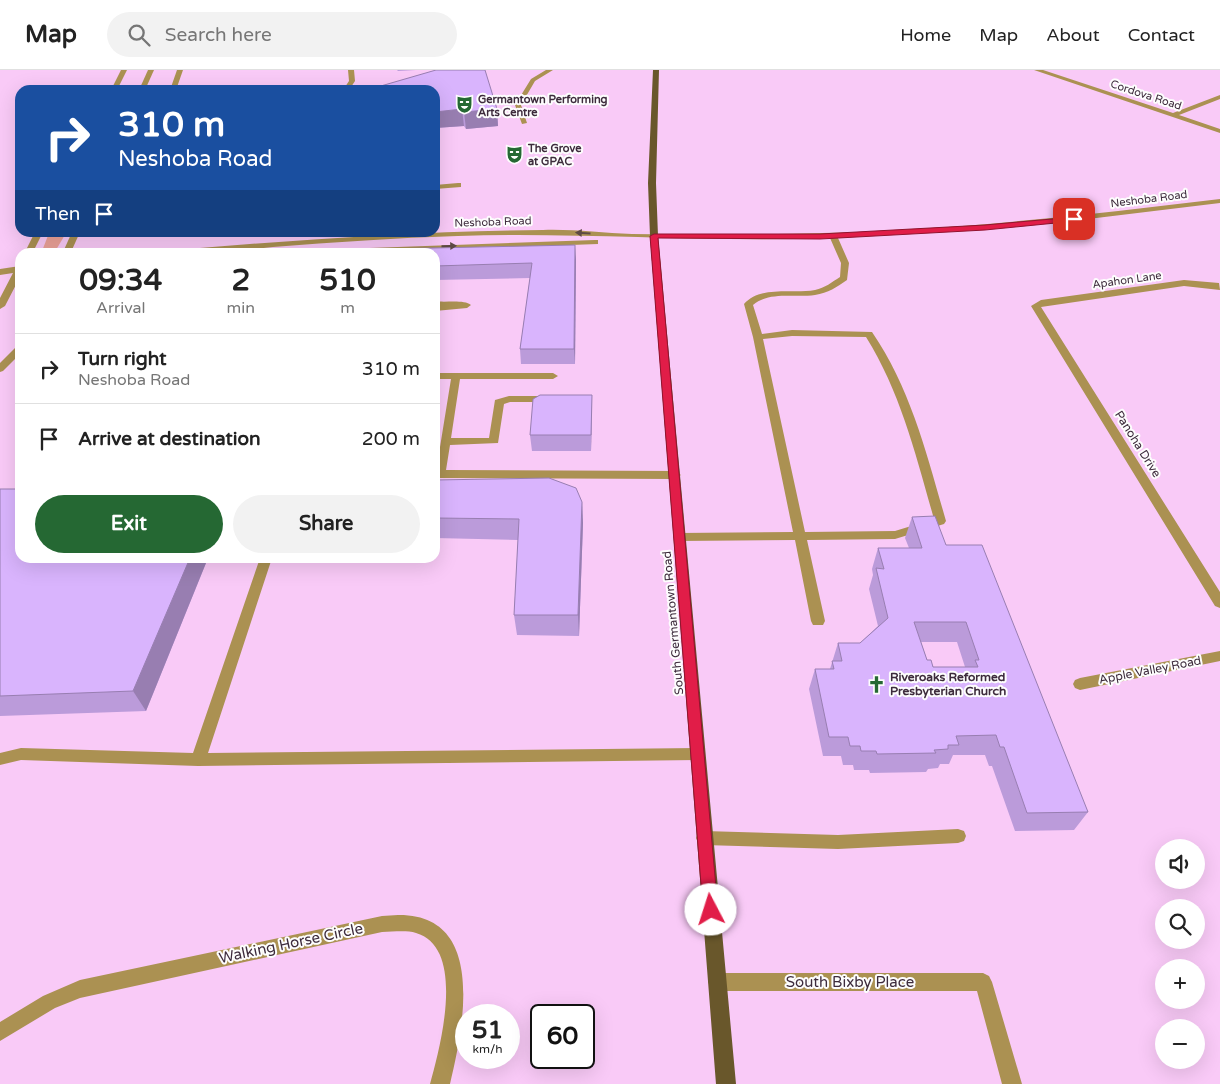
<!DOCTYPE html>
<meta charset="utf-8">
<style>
body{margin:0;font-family:"Varela Round",sans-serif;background:#f2f2f2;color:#222;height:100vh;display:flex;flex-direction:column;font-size:19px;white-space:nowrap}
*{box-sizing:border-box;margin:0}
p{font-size:16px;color:#767676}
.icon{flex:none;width:28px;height:28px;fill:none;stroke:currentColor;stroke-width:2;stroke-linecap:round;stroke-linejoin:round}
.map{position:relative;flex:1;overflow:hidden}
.drawer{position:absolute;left:15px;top:178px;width:425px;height:315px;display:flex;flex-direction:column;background:#fff;border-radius:15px;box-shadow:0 5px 20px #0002}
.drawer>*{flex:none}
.top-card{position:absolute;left:15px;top:15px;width:425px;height:152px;border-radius:15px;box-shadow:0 5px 20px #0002;background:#1a4fa0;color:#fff;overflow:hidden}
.buttons{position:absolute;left:1155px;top:769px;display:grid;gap:10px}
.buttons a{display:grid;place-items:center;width:50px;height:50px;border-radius:50%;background:#fff;box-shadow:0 5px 20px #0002;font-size:25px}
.speed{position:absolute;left:455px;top:934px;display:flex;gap:10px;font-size:25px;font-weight:700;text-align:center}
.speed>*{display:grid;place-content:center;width:65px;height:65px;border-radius:50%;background:#fff;box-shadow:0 5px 20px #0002;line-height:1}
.speed small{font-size:12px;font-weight:400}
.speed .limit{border:2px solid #111;border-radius:8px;background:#fff;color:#111}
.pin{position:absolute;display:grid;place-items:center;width:42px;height:42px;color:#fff;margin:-21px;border-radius:10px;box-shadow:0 2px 8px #0006}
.me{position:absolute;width:55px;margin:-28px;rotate:355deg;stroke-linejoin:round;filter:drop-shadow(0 0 4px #0008)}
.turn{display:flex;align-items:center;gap:18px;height:105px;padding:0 20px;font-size:22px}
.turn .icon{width:65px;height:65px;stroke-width:2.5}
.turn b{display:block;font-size:35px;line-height:42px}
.then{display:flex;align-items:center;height:48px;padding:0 20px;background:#0003;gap:10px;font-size:19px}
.eta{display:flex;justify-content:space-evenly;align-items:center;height:85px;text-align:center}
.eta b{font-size:30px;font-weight:800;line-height:35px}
.cta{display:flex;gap:10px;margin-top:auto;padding:10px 20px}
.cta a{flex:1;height:58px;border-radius:30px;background:#256833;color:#fff;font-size:20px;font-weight:800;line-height:58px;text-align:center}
.cta a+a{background:#f2f2f2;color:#222}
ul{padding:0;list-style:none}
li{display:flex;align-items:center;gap:15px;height:70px;padding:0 20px;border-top:1px solid #e0e0e0}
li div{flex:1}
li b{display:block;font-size:19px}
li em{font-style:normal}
header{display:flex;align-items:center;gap:30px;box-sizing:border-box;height:70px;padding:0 25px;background:#fff;border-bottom:1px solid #e0e0e0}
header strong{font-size:24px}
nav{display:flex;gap:28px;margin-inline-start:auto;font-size:18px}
.search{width:350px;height:45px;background:#f2f2f2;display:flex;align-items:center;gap:12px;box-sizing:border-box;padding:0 18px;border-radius:28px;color:#767676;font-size:19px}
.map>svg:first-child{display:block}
.green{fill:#eca298}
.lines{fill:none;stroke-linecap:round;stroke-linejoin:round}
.minor{fill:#ab9152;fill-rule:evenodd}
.major{fill:#69572b;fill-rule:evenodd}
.wall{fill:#bb9bda;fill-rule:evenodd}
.shaded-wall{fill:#987eb1}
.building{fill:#d9b4fd;stroke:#987eb1;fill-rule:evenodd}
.oneway{fill:#5e4a43}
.route{fill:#e11d48;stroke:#92132f}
.labels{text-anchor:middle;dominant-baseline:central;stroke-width:4;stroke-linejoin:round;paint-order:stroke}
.far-street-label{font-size:11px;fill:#3d2b3c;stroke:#fdfdfd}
.far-poi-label{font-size:11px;font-weight:bold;fill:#3d2b3c;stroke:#fdfdfd;text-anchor:start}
.street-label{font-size:12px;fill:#3d2b3c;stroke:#fdfdfd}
.poi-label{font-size:12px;font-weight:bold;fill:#3d2b3c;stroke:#fdfdfd;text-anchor:start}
.near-street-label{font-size:15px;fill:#3d2b3c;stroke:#fdfdfd}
</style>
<header>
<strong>Map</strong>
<div class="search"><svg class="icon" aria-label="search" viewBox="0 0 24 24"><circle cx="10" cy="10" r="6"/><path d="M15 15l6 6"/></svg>Search here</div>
<nav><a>Home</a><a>Map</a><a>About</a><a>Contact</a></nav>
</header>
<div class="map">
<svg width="1220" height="1014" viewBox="0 0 1220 1014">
<rect width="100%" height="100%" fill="#f9caf7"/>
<polygon class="green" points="49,163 66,163 56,180 42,181"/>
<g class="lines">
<g class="minor">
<polygon points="121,0 127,0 117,20 111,20"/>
<polygon points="148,0 154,0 145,20 139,20"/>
<polygon points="177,0 183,0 176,20 170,20"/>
<polygon points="348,0 354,0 355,11 349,20 343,20 349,11"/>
<polygon points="546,0 553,0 535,11 521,35 527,53 522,54 515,35 531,9"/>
<polygon points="1034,0 1043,0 1173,43 1220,25 1220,29 1179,45 1220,59 1220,63"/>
<polygon points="458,113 461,113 461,117 435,119 435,115"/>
<path d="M1220 129V133L1055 153 838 168 849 193 847 210C837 217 828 223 815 225 795 228 769 221 753 235L762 264 792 260 872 262C911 319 927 385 946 451L944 454 895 469 807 470 825 551 823 555H813L811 551 795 470 679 471 673 467 679 463 793 462 753 267 744 234C761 215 793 224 815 220 825 218 832 212 840 207L841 193 830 168C706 173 582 162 458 166 396 168 334 172 273 177 240 180 203 187 171 182L175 180C297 170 420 161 543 160 573 159 602 163 632 164 695 165 759 165 822 163 955 160 1088 145 1220 129ZM792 266 866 267C901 323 916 386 934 449L895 461 805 462 763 269Z"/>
<polygon points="35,162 43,162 33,182 25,182"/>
<polygon points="72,162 80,162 71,182 63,182"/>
<polygon points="595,170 598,170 598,174 369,182 309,182 313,180"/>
<polygon points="20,196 20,207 5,236 0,239 0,228 13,203 0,205 0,199"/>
<polygon points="1184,210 1219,213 1220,220 1184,216 1041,237 1220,522 1220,538 1215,536 1031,236 1041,230"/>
<path d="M435 231C445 233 464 229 471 235L467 238 435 241Z"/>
<polygon points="20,275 20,284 3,301 0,302 0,293 17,276"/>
<polygon points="435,303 553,303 558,306 553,309 460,309 451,368 489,368 495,330 509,326 550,326 555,329 550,332 510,332 504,334 498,373 450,375 446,400 675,401 681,405 675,409 435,408 451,309 435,309"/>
<polygon points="260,488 272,488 208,683 698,678 703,679 705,684 703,689 698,690 198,696 21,690 0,695 0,683 21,678 193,683"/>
<polygon points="1220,581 1220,591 1080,620 1075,618 1073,614 1075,610 1080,608"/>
<polygon points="958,759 964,761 966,766 964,771 958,773 838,779 704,775 698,773 696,768 698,763 704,761 838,765"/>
<path d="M398 845C488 844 463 959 450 1014H430C440 978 467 878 416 863 406 860 393 862 382 862L80 928 55 938 0 971V952L43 926 80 910 382 846Z"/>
<polygon points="717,903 983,903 989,906 992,912 1022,1014 1002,1014 977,921 717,921 711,918 708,912 711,906"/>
</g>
<polygon class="major" points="653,0 659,0 656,113 658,166 736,1014 716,1014 650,166 648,113"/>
</g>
<g class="wall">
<polygon points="397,0 416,0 398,1"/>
<polygon points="435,20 497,39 498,56 466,59 464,56 435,58"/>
<polygon points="435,182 576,189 575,294 521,294 520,279 530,208 435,210"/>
<polygon points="592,325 591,381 532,381 530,365"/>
<polygon points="435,410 582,432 583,453 579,566 517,565 514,545 518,470 435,468"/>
<polygon points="0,419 208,488 146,641 0,646"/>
<path d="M912 447 946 475 1088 742 1074 760 1015 761 992 696H989L985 685H953L949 694H940L938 698 928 699 926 702 870 703 869 700H854L853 695H843L841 686H823L809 619 815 599H830L838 573H860L878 556 869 519 873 505 872 499 878 478H909L905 468ZM921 572H957L965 597H933L927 590Z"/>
</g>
<g class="shaded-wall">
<polygon points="462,39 464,56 435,58 435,42"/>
<polygon points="497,39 498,56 466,59 464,42"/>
<polygon points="575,175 576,189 575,294 574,279"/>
<polygon points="592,325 592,340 591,381 591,365"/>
<polygon points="582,432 583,453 579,566 578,545"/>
<polygon points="190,488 208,488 146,641 133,621"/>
</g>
<g class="building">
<polygon points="436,0 485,0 497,39 464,42 462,39 435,42 435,20 367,20"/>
<polygon points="575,175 574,279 520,279 532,193 435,196 435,182 383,182 384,179"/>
<polygon points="540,325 592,325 591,365 530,365 533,329"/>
<polygon points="549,408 576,418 582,432 578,545 514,545 519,449 435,448 435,410"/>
<polygon points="0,419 20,419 20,488 190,488 133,621 0,626"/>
<path d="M935 446 946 475H982L1088 742 1027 743 1004 677H1000L996 665 956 666 959 675H948V679L934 680 936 683 877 684 876 681H861L860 676H850L848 667H829L815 599H834L832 591H842L838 573H860L888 548 876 498 884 499 878 478H922L912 447ZM914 552H966L979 590H975L978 597H933L931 590H927Z"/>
</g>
<defs><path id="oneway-solid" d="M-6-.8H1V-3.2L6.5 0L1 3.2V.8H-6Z" transform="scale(1.25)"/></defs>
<g class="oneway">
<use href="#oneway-solid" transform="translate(583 163) rotate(-177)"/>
<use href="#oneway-solid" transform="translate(449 176) rotate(-2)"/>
</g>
<polygon class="route" points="1074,147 1076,148 1076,151 985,160 820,169 658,168 718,840 716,845 711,848 705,845 703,840 650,166 654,164 820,164 985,155"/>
<defs>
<symbol id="theatre-bare" viewBox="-9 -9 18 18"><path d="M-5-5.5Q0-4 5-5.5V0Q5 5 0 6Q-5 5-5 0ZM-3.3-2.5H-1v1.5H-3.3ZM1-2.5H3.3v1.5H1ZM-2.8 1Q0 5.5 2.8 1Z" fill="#256833" stroke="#fdfdfd" stroke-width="2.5" paint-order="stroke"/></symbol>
<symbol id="church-bare" viewBox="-9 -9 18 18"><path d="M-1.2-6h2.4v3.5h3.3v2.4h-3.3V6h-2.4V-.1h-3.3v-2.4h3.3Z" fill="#256833" stroke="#fdfdfd" stroke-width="2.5" paint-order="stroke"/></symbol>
</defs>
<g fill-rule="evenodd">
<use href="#theatre-bare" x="452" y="22" width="25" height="25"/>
<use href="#theatre-bare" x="502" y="72" width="25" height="25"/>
<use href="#church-bare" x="864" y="602" width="25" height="25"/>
</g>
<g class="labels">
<g class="far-street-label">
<text transform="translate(1146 25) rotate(18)">Cordova Road</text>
<text transform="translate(1149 129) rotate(-7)">Neshoba Road</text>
<text transform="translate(493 152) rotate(-2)">Neshoba Road</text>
<text transform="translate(1127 210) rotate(-8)">Apahon Lane</text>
</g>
<g class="far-poi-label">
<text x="478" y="29">Germantown Performing<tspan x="478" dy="13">Arts Centre</tspan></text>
<text x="528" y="78">The Grove<tspan x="528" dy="13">at GPAC</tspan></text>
</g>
<g class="street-label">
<text transform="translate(1138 374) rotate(58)">Panoha Drive</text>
<text transform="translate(673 553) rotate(-95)">South Germantown Road</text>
<text transform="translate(1150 600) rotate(-11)">Apple Valley Road</text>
</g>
<g class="poi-label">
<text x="890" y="607">Riveroaks Reformed<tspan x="890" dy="14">Presbyterian Church</tspan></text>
</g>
<g class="near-street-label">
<text transform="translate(291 873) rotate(-12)">Walking Horse Circle</text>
<text x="850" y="912">South Bixby Place</text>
</g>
</g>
</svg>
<div class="buttons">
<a><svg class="icon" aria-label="sound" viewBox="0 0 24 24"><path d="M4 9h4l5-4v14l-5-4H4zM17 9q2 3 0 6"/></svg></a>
<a><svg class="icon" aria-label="search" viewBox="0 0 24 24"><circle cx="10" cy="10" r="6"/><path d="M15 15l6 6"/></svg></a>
<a>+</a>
<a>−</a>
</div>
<div class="speed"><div>51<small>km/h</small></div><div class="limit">60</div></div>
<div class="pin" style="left:1074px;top:149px;background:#d93025"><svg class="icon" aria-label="arrive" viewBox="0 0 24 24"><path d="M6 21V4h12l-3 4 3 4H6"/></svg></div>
<svg class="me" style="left:711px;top:840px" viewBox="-20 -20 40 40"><circle r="19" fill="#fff"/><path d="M0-13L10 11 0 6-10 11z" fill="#e11d48"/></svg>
<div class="top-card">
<div class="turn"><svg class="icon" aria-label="right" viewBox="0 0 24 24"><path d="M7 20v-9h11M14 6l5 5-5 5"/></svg><div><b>310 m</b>Neshoba Road</div></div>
<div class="then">Then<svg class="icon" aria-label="arrive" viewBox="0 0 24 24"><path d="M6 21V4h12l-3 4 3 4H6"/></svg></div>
</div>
<section class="drawer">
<div class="eta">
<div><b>09:34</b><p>Arrival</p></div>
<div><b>2</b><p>min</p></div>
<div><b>510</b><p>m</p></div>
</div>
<ul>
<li><svg class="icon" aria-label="right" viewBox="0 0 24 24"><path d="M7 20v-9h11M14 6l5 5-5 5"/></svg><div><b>Turn right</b><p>Neshoba Road</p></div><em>310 m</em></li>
<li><svg class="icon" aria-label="arrive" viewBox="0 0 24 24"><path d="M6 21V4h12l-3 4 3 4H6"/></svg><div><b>Arrive at destination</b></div><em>200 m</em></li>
</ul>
<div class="cta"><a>Exit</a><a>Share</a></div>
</section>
</div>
